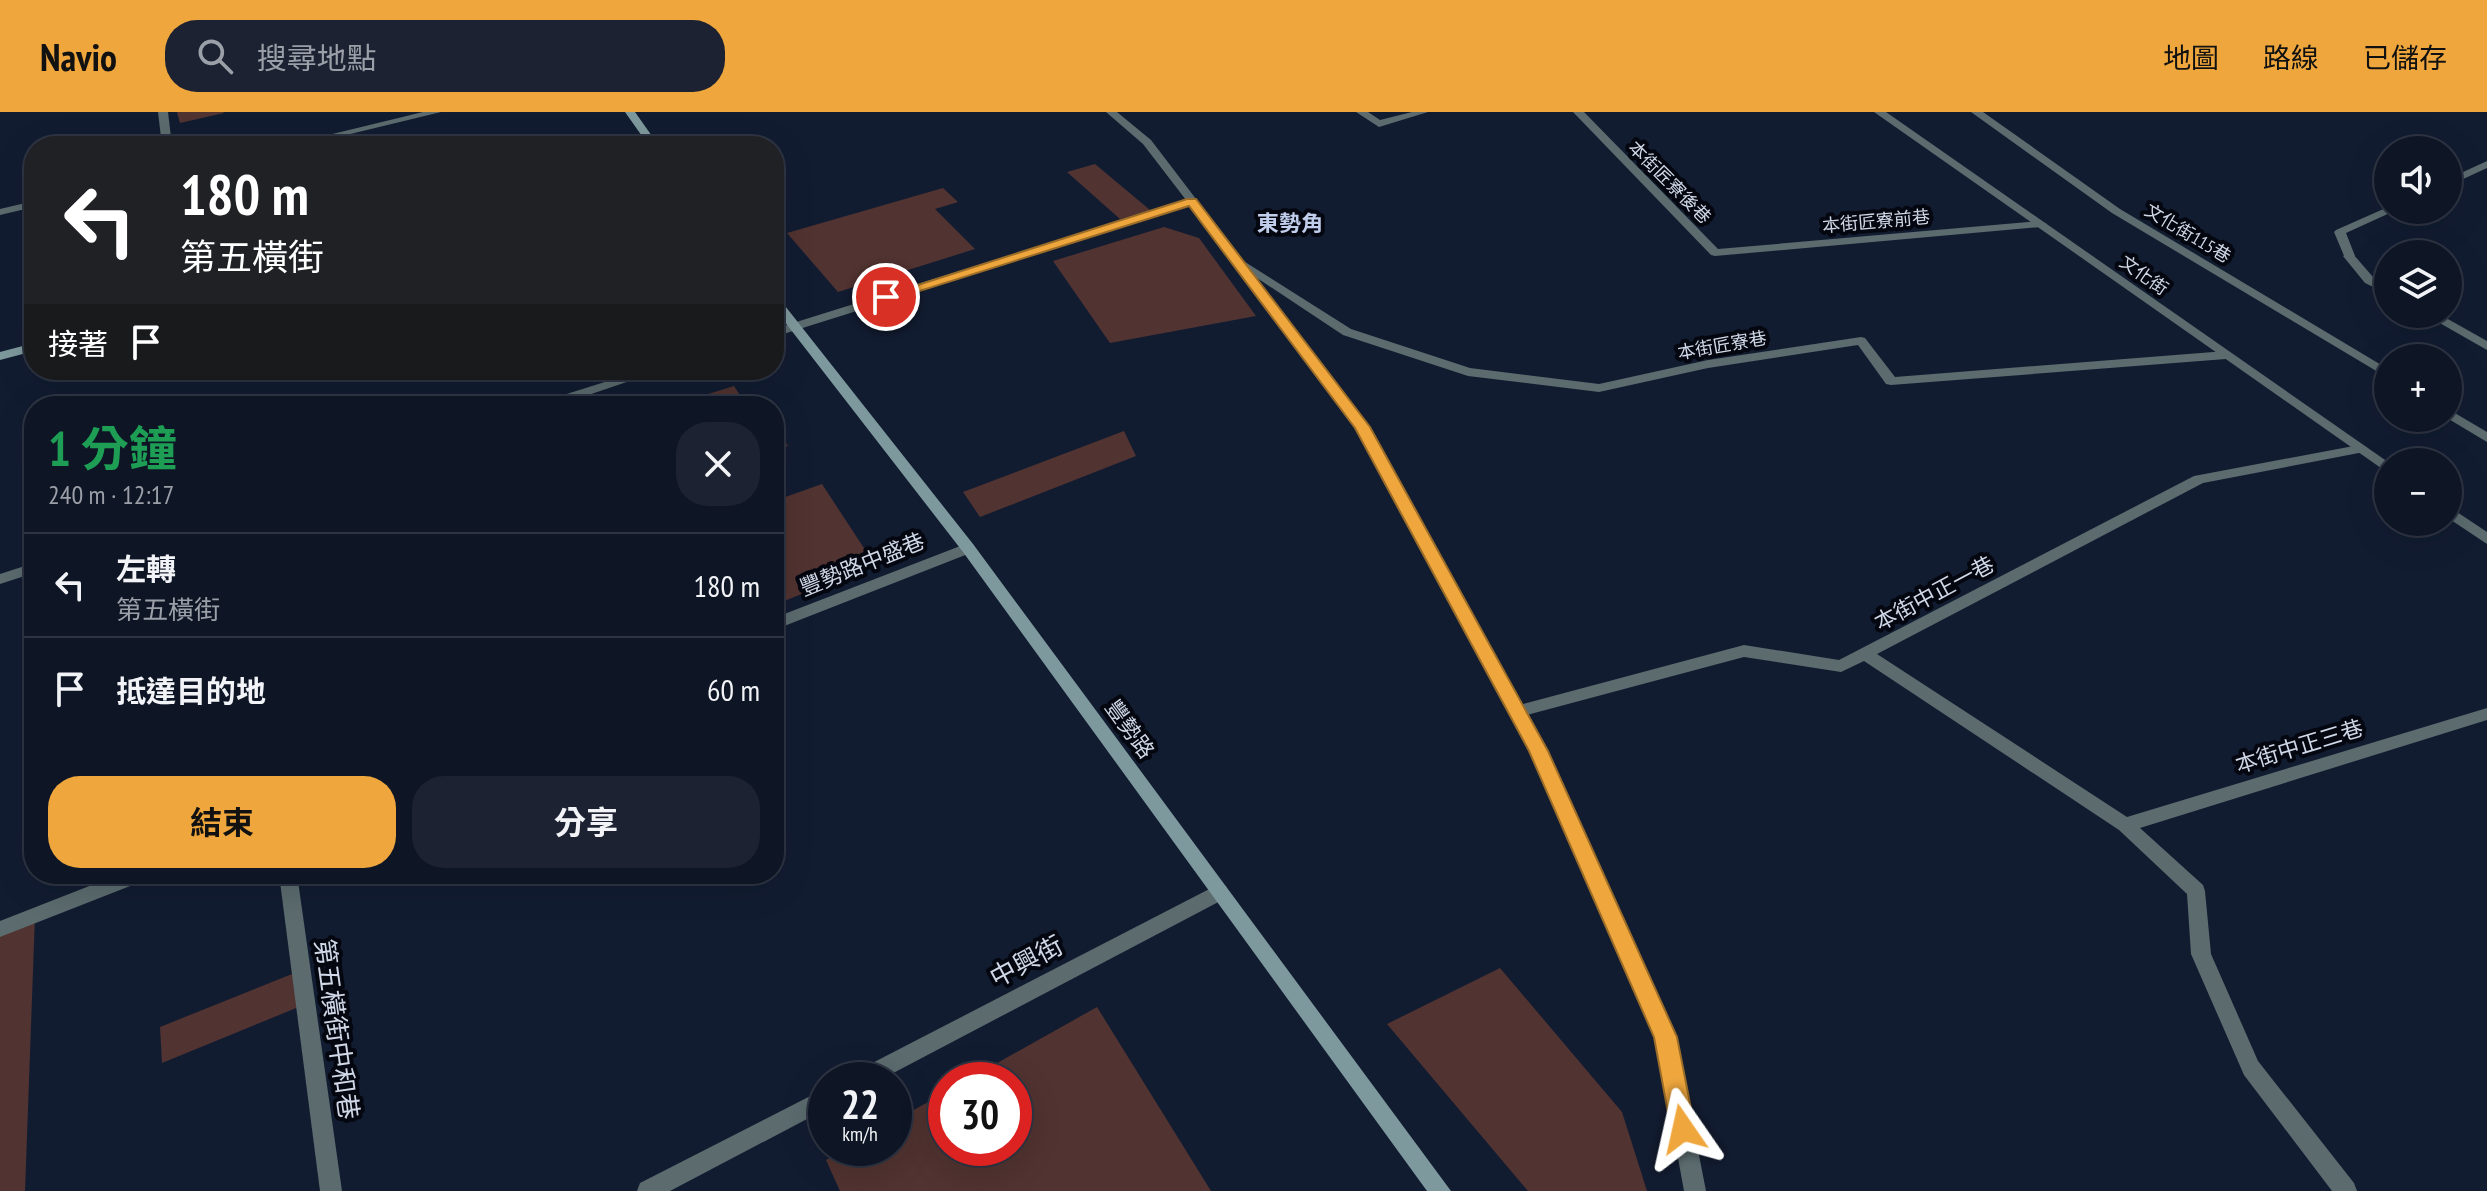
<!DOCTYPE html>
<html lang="zh-TW">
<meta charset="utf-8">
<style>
body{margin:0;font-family:"PT Sans Narrow","Noto Sans TC",sans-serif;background:#1c2232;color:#f1f3f6;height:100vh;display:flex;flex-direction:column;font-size:30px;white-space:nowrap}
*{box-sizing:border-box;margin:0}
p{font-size:26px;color:#9b9fa7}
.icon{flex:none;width:44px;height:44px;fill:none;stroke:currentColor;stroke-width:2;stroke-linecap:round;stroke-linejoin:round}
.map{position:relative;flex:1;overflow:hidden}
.panel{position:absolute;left:24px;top:284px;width:760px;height:488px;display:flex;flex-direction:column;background:#0e1525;border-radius:32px;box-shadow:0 8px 32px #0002,0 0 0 2px #2e3442}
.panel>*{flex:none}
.hud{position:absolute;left:24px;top:24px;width:760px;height:244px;border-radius:32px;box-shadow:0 8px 32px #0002,0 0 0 2px #2e3442;background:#202124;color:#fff;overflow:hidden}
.controls{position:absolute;left:2374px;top:24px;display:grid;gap:16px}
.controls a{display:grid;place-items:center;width:88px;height:88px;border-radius:50%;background:#0e1525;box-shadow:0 8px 32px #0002,0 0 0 2px #2e3442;font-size:40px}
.speed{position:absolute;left:808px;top:950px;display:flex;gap:16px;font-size:40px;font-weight:700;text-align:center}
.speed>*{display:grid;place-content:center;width:104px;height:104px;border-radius:50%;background:#0e1525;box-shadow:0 8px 32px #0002,0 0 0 2px #2e3442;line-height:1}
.speed small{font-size:20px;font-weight:400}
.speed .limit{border:12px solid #d22;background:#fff;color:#111}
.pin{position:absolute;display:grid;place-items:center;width:68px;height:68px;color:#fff;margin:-34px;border:4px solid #fff;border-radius:50%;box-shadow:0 2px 8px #0007}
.me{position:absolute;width:88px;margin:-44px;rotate:349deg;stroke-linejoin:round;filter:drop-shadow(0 0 6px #0008)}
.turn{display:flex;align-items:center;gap:28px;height:168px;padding:0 24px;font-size:36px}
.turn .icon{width:104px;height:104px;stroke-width:2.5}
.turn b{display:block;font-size:56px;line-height:68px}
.then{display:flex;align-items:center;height:76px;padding:0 24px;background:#0003;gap:16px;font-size:30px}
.round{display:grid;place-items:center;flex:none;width:84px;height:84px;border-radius:32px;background:#1c2232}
.summary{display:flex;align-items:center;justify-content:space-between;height:136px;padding:0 24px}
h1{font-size:48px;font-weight:700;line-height:60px;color:#1e9e55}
.button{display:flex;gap:16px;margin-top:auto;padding:16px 24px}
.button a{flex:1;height:92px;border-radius:32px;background:#efa73d;color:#111;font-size:32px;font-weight:700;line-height:92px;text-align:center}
.button a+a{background:#1c2232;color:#f1f3f6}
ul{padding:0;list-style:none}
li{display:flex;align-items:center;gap:24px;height:104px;padding:0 24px;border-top:2px solid #2e3442}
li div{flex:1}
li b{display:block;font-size:30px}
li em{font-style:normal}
header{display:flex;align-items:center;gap:48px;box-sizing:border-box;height:112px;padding:0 40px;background:#efa73d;color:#111}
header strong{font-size:38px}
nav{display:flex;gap:44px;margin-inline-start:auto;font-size:28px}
.search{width:560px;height:72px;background:#1c2232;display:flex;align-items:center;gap:20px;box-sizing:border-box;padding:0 28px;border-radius:32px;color:#9b9fa7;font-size:30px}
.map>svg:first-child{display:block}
.building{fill:#513331}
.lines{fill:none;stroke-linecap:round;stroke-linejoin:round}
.lane{fill:#5b6b6e;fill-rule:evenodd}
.street{fill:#5b6b6e;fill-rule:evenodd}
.secondary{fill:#7e999d;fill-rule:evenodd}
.route{fill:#efa73d;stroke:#9b6d28;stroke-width:2}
.labels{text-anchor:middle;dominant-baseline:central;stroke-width:8;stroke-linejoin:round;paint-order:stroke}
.far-street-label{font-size:18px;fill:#d0d7e6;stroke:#040710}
.far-quarter-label{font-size:22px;font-weight:bold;fill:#c0ceec;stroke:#040710}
.street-label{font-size:22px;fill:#d0d7e6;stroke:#040710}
.near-street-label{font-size:26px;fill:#d0d7e6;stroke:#040710}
</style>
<header>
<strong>Navio</strong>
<div class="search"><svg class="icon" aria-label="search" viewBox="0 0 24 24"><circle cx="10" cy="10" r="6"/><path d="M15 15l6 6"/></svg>搜尋地點</div>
<nav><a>地圖</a><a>路線</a><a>已儲存</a></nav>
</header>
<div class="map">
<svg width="2487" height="1079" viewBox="0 0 2487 1079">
<rect width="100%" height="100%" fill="#121c31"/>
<g class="building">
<polygon points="177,0 223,0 224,1 180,11"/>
<polygon points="1095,52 1150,98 1120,107 1067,60"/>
<polygon points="943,76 958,90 935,97 975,137 838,180 787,121"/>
<polygon points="1164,115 1199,126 1256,204 1110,231 1053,149"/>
<polygon points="734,274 747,294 673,294 673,293"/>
<polygon points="774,313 788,334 774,339"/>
<polygon points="1124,319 1136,344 980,405 963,380"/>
<polygon points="822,372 875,453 774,493 774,389"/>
<polygon points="35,803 25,1079 0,1079 0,817"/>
<polygon points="1500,856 1622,1000 1647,1079 1528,1079 1387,912"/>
<polygon points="302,858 306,892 162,951 160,915"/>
<polygon points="1097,895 1211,1079 840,1079 826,1048 846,1036 894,1036 894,1009 946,980 946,1036 1014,1036 1014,968 967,968"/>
</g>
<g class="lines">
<g class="lane">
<polygon points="1356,0 1368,0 1380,8 1412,0 1428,0 1379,15"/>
<polygon points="1573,0 1584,0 1718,137 2041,109 2047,112 2041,115 1715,144 1711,143"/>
<polygon points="1971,0 1983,0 2120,97 2388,257 2388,266 2112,101"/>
<polygon points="2349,141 2353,142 2373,165 2388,173 2388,182 2365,171 2343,144"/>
<polygon points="1234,143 1351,217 1470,256 1599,272 1708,248 1861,225 1865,226 1895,265 2226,239 2232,243 2226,247 1891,273 1886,272 1858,233 1708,256 1599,280 1468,264 1343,223 1230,148 1228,146"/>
<polygon points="2424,202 2439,202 2487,229 2487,238"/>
<polygon points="2448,297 2487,320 2487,330 2447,306"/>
<polygon points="2359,333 2366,337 2364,340 2203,371 1877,542 2127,705 2487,596 2487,608 2140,716 2203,773 2205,779 2211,842 2258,949 2354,1071 2357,1079 2332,1079 2244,963 2191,842 2187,782 2119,718 1864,549 1841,560 1744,545 1516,606 1510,604 1508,600 1510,596 1516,594 1744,533 1839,548 2194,364"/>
</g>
<g class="street">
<polygon points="158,0 168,0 172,34 162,34"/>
<polygon points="423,0 441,0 301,34 283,34"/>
<polygon points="1106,0 1117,0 1151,28 1370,315 1547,639 1676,925 1706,1079 1684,1079 1656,925 1529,639 1357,316 1190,94 774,225 774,217 1186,88 1143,32"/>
<polygon points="1874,0 1886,0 2388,350 2388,361"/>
<polygon points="2487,49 2487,56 2448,74 2448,67"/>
<polygon points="34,89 34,95 0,103 0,97"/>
<polygon points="2388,95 2388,98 2394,98 2392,100 2346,121 2355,144 2345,146 2334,120 2336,118"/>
<polygon points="643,258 662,258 556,294 536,294 538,291"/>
<polygon points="2448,394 2487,420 2487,432 2448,406"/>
<polygon points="968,431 973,432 975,436 973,440 774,518 774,506"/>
<polygon points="34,451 34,461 0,472 0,462"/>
<polygon points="120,762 150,762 148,767 0,825 0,809"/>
<polygon points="279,762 297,762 342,1079 320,1079"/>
<polygon points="1219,772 1226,774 1228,780 1226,786 880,968 850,968 853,961"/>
<polygon points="826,976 826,997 670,1079 637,1079 640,1071"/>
</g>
<g class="secondary">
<polygon points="625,0 635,0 659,34 649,34"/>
<polygon points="774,184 778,185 973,432 1451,1079 1427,1079 963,440 774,196"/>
<polygon points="34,231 34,239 0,248 0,240"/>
</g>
</g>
<polygon class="route" points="1187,87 1196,87 1370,315 1548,639 1677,925 1695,1017 1692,1026 1683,1029 1675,1026 1671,1017 1654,925 1529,639 1355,316 1189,94 891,188 880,185"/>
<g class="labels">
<g class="far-street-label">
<text transform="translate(1670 70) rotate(45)">本街匠寮後巷</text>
<text transform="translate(1876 109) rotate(-5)">本街匠寮前巷</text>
<text transform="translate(2188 121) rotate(31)">文化街115巷</text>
<text transform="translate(2144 163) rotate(35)">文化街</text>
<text transform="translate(1722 233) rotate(-10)">本街匠寮巷</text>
</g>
<g class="far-quarter-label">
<text x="1290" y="111">東勢角</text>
</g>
<g class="street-label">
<text transform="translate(862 452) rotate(-22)">豐勢路中盛巷</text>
<text transform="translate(1934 481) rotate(-28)">本街中正一巷</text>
<text transform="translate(1130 617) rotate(54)">豐勢路</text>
<text transform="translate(2299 634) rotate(-17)">本街中正三巷</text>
</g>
<g class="near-street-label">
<text transform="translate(1026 849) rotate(-28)">中興街</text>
<text transform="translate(337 917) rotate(82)">第五橫街中和巷</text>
</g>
</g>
</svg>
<div class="controls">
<a><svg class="icon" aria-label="sound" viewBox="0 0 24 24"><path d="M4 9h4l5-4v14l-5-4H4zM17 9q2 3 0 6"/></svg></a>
<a><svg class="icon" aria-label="layers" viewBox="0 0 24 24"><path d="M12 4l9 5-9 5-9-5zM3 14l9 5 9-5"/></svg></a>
<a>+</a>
<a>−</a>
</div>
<div class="speed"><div>22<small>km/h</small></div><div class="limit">30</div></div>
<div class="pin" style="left:886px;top:185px;background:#d93025"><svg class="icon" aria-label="arrive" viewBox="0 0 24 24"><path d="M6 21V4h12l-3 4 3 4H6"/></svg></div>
<svg class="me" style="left:1683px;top:1017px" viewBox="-20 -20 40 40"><path d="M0-17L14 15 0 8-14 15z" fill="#efa73d" stroke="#fff" stroke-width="4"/></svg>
<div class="hud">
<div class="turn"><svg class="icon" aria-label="left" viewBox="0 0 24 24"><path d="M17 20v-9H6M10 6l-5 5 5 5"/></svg><div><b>180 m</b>第五橫街</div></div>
<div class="then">接著<svg class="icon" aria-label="arrive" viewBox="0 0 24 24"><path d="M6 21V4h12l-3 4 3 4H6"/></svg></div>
</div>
<section class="panel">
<div class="summary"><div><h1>1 分鐘</h1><p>240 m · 12:17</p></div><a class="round"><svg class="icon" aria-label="close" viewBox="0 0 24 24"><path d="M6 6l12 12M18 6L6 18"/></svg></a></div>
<ul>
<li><svg class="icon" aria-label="left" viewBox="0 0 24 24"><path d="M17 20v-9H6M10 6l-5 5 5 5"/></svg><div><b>左轉</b><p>第五橫街</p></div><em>180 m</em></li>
<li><svg class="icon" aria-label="arrive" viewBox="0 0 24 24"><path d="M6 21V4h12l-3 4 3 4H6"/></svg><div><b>抵達目的地</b></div><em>60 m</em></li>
</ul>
<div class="button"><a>結束</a><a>分享</a></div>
</section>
</div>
